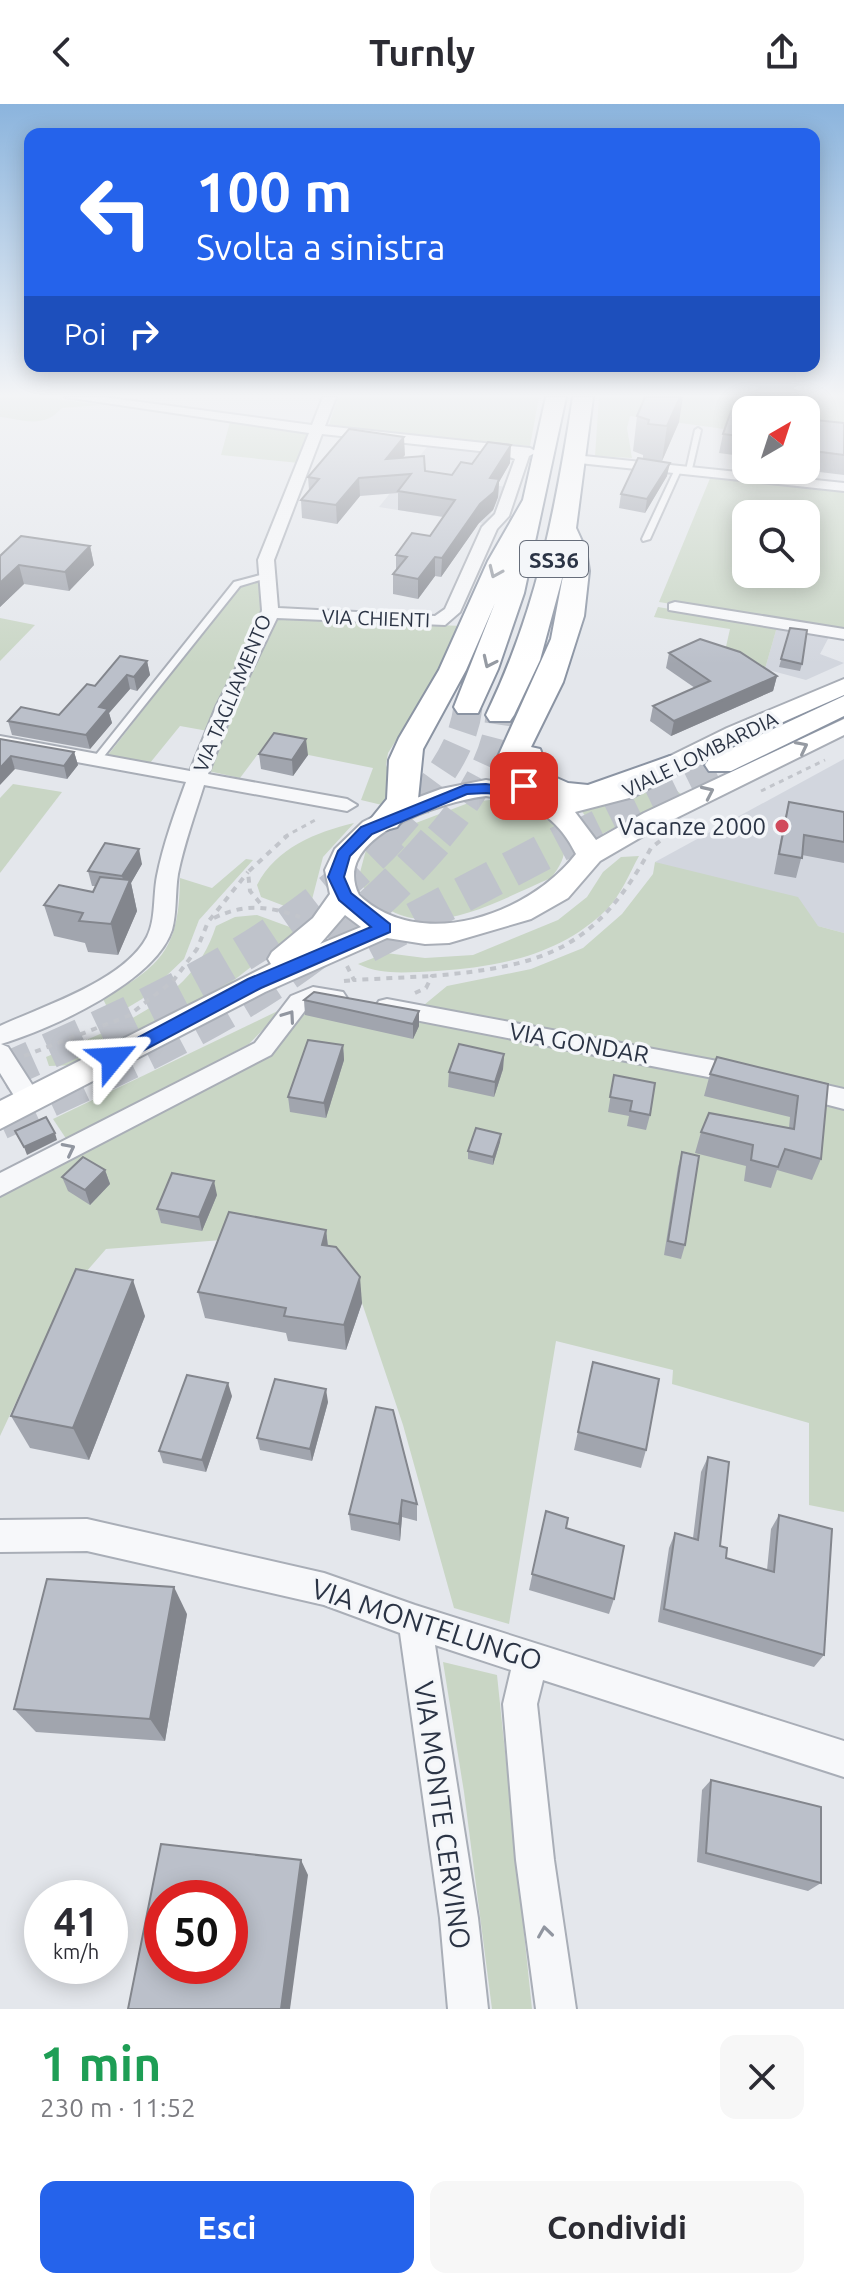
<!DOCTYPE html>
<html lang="it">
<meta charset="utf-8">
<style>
body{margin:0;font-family:Ubuntu,sans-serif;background:#f7f7f7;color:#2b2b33;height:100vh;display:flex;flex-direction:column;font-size:30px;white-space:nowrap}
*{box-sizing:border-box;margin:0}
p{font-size:26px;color:#7c7c81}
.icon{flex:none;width:44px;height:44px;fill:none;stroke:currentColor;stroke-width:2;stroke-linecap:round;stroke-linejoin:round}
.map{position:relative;height:1905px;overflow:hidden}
.sheet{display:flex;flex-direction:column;background:#fff;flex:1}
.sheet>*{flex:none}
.hud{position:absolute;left:24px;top:24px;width:796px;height:244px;border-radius:16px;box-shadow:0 4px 20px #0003;background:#2563eb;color:#fff;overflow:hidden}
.needle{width:52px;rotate:39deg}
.fabs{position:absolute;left:732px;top:292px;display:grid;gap:16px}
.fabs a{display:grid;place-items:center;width:88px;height:88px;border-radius:16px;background:#fff;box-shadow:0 4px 20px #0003;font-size:40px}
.speed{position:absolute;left:24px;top:1776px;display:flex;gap:16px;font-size:40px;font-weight:700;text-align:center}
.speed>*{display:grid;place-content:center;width:104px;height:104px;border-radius:50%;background:#fff;box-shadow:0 4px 20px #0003;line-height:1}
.speed small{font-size:20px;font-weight:400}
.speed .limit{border:12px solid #d22;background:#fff;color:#111}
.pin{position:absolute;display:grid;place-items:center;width:68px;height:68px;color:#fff;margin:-34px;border-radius:16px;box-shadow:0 4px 12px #0006}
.me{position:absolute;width:88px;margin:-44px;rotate:63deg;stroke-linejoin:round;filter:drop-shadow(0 0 6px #0008)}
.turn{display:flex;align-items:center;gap:28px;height:168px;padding:0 40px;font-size:36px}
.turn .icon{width:104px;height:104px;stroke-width:2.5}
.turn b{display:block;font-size:56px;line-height:68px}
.then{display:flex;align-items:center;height:76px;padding:0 40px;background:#0003;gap:16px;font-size:30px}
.round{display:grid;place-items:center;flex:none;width:84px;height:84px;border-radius:16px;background:#f7f7f7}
.overview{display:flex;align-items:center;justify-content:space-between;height:136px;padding:0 40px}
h1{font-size:48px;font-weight:600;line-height:60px;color:#1e9e55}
.primary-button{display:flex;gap:16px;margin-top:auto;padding:16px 40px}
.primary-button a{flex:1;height:92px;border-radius:16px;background:#2563eb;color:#fff;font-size:32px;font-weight:600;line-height:92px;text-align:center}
.primary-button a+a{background:#f7f7f7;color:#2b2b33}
header{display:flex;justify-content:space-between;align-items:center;height:104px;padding:0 40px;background:#fff;font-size:36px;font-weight:600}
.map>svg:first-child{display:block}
.built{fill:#d2d6de}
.green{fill:#c9d6c5;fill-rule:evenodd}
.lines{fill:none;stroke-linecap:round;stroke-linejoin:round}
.trunk-tunnel-far1{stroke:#bfc3cb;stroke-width:29;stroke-dasharray:29 14;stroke-linecap:butt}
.trunk-tunnel{stroke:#bfc3cb;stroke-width:36;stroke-dasharray:36 18;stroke-linecap:butt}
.service-casing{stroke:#a9aeb7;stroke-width:4}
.minor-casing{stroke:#a9aeb7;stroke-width:4}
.secondary-casing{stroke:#a9aeb7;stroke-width:4}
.trunk-casing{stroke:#8b94a3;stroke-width:4}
.path-far1{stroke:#c2c5cb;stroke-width:3;stroke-dasharray:5 5;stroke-linecap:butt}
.path{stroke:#c2c5cb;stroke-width:4;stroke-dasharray:6 6;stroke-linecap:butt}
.service{fill:#f7f8fa;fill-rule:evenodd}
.minor{fill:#f7f8fa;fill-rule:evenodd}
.secondary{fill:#fff;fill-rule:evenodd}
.trunk{fill:#fff;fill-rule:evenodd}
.wall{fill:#a1a5ae}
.shaded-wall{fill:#83868d}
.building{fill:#bbc0ca;stroke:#83868d;stroke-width:2;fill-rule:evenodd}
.oneway{stroke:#959aa2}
.oneway2{stroke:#9196a0}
.route{fill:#2563eb;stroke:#184099;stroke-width:2}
.poi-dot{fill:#d1495b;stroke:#f4f6f9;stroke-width:3}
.labels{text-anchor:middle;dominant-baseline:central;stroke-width:7;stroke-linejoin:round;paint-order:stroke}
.far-street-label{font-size:20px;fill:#2b3445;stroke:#f4f6f9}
.shield{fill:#f4f6f9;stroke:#676e7b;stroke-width:2}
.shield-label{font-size:22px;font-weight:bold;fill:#2b3445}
.poi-label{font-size:24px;fill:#2b3445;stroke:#f4f6f9;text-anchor:end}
.street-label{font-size:24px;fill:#2b3445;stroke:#f4f6f9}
.near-street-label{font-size:28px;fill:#2b3445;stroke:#f4f6f9}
</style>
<header><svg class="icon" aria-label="back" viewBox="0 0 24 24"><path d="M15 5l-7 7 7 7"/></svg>Turnly<svg class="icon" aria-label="share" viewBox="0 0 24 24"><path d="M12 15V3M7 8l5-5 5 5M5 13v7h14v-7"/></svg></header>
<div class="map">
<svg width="844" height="1905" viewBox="0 0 844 1905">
<rect width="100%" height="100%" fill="#e4e7ec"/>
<g class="built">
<polygon points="427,343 484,347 462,376 506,383 485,420 379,403"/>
<polygon points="777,523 830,531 820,550 844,559 806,576 765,565"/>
<polygon points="844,655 844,829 818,822 655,758"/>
</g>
<g class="green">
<path d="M0 293H42L101 301 62 304C43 325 25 316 0 313Z"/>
<polygon points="338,293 539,293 530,342 328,324"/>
<polygon points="599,293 844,293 844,339 806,334 806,306 746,306 746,328 630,312 627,324 632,354 595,352"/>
<polygon points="230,318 312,328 299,359 221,351"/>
<path d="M711 372 844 386V528L659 498ZM746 410H806V470H746Z"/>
<polygon points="259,476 264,506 208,627 180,622 150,659 108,651 239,483"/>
<polygon points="658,503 777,523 765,565 723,556 730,525 654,513"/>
<polygon points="0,514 35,521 0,557"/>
<polygon points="277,515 463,522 447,557 388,649 386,661 395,680 382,701 361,696 373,664 264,642 240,674 208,667 232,607"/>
<polygon points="664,677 681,690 600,731 580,705 600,703"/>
<polygon points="13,680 62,688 0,769 0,694"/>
<path d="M490 696C531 703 592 724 551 774 487 801 410 851 358 776L367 742 379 733 471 698Z"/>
<path d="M354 719 323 753 308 811 261 793 257 781C276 744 316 728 354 719Z"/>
<path d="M639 752C629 770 621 791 607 805 561 851 499 863 437 867 409 868 383 872 358 860L386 849 425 854 473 851 558 816 587 793 603 768 621 753Z"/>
<path d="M246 755 253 756 199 816 184 855 142 895 112 913 103 895C163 861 179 844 180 774L212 784Z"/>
<polygon points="655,758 798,793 818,822 844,829 844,986 717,956 424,901 447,882 531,865 583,844 622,810 653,770"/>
<path d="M257 811 298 826 224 884 77 961 49 962 46 953C113 924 192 899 216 822L235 813Z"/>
<path d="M312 894C490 930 668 960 844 1002V1408L809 1401V1319L672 1280 673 1266 556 1237 509 1520 454 1504 403 1321 362 1199 235 1135 106 1145 66 1191 0 1332V1090L272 949 304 911Z"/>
<polygon points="284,904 249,940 67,1036 53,1015"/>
<polygon points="443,1558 497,1571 532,1905 492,1905 464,1688"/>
</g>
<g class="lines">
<g class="trunk-tunnel-far1">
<path d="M389 733C421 695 462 655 468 603"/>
<path d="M439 733C467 700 497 656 500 611"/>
<polyline points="572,733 720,661"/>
</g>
<g class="trunk-tunnel">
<polyline points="367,841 576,731"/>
<path d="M0 969C138 907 287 845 391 731"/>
<path d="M0 1018C171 939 315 879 440 731"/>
</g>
<defs>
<g id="service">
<polygon points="698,324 701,326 692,365 686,366 695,326"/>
<polygon points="676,363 682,364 650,435 643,437 642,435"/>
<polygon points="264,470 268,472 267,474 240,482 101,656 95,656 95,652 234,478"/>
</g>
<g id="minor">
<path d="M65 293H103L312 321 323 293H336L325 322 530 344 537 348 529 352 509 412 497 425 460 508 445 521 277 514 234 603 208 670 347 695 357 701 347 707 204 681C195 710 184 740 178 770 175 789 177 808 172 826 155 878 51 925 1 940L8 943 42 996 39 1003 30 1006 21 1003 0 969V922C43 902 124 877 147 833 156 815 153 792 157 772 163 741 175 708 186 678L0 644V632L190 667 216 603 259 520 262 506 258 456 309 329ZM322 330 498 349 515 355 495 410 482 423 445 505 435 512 278 504 274 456Z"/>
<polygon points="584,352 844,379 844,387 579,359 579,353"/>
<polygon points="675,498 844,525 844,535 669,506 669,500"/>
<polygon points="313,883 343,888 347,894 335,902 316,900 307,904 271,951 0,1092 0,1069 255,939 291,892"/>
<polygon points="387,895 744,962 753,964 756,971 753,978 744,980 379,909 375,903 379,897"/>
<polygon points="795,974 844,985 844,1005 786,990 783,983 786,976"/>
<polygon points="87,1415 324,1469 415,1501 844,1637 844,1673 543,1576 537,1600 554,1756 576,1905 536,1905 516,1756 503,1600 511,1566 435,1541 478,1814 488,1905 448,1905 440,1814 400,1529 324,1501 87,1447 0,1448 0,1416"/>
</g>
<path id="secondary" d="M844 575V591L722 645 633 693 575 708 596 736 644 709 844 615V631L662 721 600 757 568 794 531 815 449 839 425 840 387 834 265 888 0 1025V997L271 860 268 855 272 848 313 814 330 790 325 766 335 745 363 718 395 702 441 685 486 676 531 684 560 695 595 689 727 624ZM486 692C530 698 556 710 576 750 529 811 420 849 359 791 329 732 444 697 486 692ZM345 811 361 823 320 840Z"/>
<g id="trunk">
<polygon points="546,293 566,293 524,489 498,565 478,609 458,609 454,603 495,499 466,566 423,645 418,695 397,723 386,726 375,723 370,716 387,695 389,656 399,634 439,566 488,457 523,396"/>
<path d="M573 293H593L576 424 586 446 589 467 584 512 563 578 531 643 540 645 550 671 568 679 588 681 670 652 681 655 685 661 681 667 591 701 547 693 543 699 532 702 521 699 500 669 496 657 551 535 564 467 540 556 514 611 510 617H490L486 611C537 505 555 408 573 293Z"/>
<polygon points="844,592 844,612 731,667 709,667 705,661 709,655"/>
</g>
</defs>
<use href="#service" class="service-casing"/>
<use href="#minor" class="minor-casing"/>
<use href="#secondary" class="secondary-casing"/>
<use href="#trunk" class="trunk-casing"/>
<g class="path-far1">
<polyline points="761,687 825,656"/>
<polyline points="284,733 319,714"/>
</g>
<g class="path">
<polyline points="260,799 250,787 248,768 288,731"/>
<path d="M214 814C245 799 268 802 300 813"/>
<polyline points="347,862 354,876 432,872"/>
<polyline points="344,877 354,876"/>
<path d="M415 889 426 884 432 872C544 862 595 846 651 744L660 737"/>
<polyline points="24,952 128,912 173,877 197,845 208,818 248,768"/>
</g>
<use href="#service" class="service"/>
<use href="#minor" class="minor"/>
<use href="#secondary" class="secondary"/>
<use href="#trunk" class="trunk"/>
</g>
<g class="wall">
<polygon points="746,308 746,363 739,363 741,352 719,349 723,330"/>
<polygon points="637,312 679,318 662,357 667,372 645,409 619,404 621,390 643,355 643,351 633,347"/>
<polygon points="806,315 844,319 844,371 803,366 806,366"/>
<polygon points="405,351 402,353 425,367 452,371 472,360 510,359 499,378 498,393 493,406 479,419 441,473 435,472 418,495 393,490 393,470 396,466 396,451 430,432 444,413 398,406 398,389 360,392 337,420 302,414 301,396 309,386 308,373"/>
<polygon points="90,442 94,461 69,487 24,480 0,503 0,452"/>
<polygon points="790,524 802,560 800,567 779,563"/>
<polygon points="669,549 777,572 773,587 671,632 650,617 653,602 695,584 666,564"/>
<polygon points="147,557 150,571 137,587 130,585 109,609 112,619 90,645 12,631 8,617 59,611 95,582"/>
<polygon points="0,635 74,648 78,661 67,675 15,665"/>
<polygon points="259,650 308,651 293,672 261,665"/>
<polygon points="789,698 844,708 844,759 802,751 796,774 774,770 784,717"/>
<polygon points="142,760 131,779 137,807 118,851 88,848 85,839 54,832 44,801 93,788 95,782 92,782 88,767"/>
<polygon points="304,896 419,907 419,922 413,935 305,911"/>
<polygon points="343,941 344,956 326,1014 290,1008 288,993"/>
<polygon points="504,950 503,965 494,993 448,983 449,968"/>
<polygon points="710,970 828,980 821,1055 812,1076 777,1066 771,1084 744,1077 746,1062 695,1049 701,1028 789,1024 790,1013 704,992"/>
<polygon points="614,971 650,1011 646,1026 627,1022 629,1012 608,1008"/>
<polygon points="501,1030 500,1038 493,1061 468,1055 468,1047"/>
<polygon points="682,1048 685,1141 681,1155 664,1151 678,1063"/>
<polygon points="105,1066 110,1080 90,1101 68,1087 62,1073"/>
<polygon points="217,1091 202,1127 161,1119 157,1105"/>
<polygon points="326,1126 328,1142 362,1199 346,1246 288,1237 286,1229 205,1214 198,1188"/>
<polygon points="145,1212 89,1356 30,1344 11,1312"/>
<polygon points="593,1258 646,1346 641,1364 574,1346"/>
<polygon points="232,1292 206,1368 163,1359 159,1347"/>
<polygon points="328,1298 312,1357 260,1346 257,1334"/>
<polygon points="376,1303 417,1400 417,1417 402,1413 400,1437 351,1426 349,1410"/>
<polygon points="708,1353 720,1442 726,1454 767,1466 771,1425 779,1411 824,1551 814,1563 658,1518 669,1444 675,1429 693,1434 701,1368"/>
<polygon points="546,1407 614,1495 609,1510 529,1486"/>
<polygon points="187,1510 165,1637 36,1628 14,1605"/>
<polygon points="711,1676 821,1779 808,1787 697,1758 702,1686"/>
</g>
<g class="shaded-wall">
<polygon points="680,293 683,293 679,318 662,357 667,322"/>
<polygon points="404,333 405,351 387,373 386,355"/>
<polygon points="511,341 510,359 499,378 498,393 493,406 479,419 441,473 442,454"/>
<polygon points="670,359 667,372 645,409 647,395"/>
<polygon points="359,374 360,392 337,420 336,401"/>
<polygon points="90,442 94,461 69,487 65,468"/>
<polygon points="435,453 435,472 418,495 418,475"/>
<polygon points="19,461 24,480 0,503 0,479"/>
<polygon points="147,557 150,571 137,587 134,573"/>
<polygon points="127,571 130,585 109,609 112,619 90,645 86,631 99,603"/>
<polygon points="777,572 773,587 671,632 674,617"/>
<polygon points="306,635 308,651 293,672 292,656"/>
<polygon points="74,648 78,661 67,675 64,662"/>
<polygon points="11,652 15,665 0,681 0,664"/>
<polygon points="139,745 142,760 131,779 137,807 118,851 111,820 126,787 122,772"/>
<polygon points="419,907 419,922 413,935 413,920"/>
<polygon points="343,941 344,956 326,1014 324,999"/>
<polygon points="504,950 503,965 494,993 495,978"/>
<polygon points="55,1029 57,1036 27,1051 24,1043"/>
<polygon points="501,1030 500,1038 493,1061 493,1053"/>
<polygon points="105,1066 110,1080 90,1101 85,1086"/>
<polygon points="214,1077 217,1091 202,1127 199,1113"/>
<polygon points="326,1126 329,1153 322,1141"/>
<polygon points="360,1173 362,1199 346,1246 344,1221"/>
<polygon points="133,1176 145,1212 89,1356 73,1324"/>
<polygon points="228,1279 232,1292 206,1368 202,1356"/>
<polygon points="326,1285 328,1298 312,1357 310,1345"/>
<polygon points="402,1396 402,1413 400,1437 399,1420"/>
<polygon points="174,1483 187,1510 165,1637 150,1615"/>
<polygon points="301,1756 308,1771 290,1905 281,1905"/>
</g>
<g class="building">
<polygon points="645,293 680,293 667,322 648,320 649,316 637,312"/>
<polygon points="731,307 746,308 746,344 742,344 746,333 723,330"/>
<polygon points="806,315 844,319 844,351 806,346"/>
<polygon points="349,325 404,333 386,355 424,352 425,367 452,371 461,358 472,360 488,338 511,341 490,374 499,375 494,388 480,400 442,454 435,453 418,475 393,470 407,453 396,451 412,429 430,432 455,396 398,387 411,370 359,374 336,401 301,396 319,375 308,373"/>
<polygon points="638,354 670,359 647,395 621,390"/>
<polygon points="21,432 90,442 65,468 19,461 0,479 0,452"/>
<polygon points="790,524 807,526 802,560 781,555"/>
<polygon points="700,535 740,548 777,572 674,617 653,602 710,577 669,549"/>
<polygon points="120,552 147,557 134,573 127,571 99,603 108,605 86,631 8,617 21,603 59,611 87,580 95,582"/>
<polygon points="274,629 306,635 292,656 259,650"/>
<polygon points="0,635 74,648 64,662 11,652 0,664"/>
<polygon points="789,698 844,708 844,738 804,731 802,754 779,750"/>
<polygon points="105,739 139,745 122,772 88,767"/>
<polygon points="100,773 130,776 111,820 79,817 83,809 44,801 59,781 93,788"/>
<polygon points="314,888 419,907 413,920 304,896"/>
<polygon points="308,936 343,941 324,999 288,993"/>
<polygon points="459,940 504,950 495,978 449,968"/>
<polygon points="717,953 828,980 821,1055 785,1045 778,1063 751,1056 753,1041 701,1028 709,1009 794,1025 798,992 710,970"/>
<polygon points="614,971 655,979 650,1011 630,1007 632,997 610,993"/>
<polygon points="46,1013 55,1029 24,1043 15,1027"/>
<polygon points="476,1024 501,1030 493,1053 468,1047"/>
<polygon points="682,1048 699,1052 685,1141 668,1137"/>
<polygon points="83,1053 105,1066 85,1086 62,1073"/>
<polygon points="172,1069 214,1077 199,1113 157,1105"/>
<polygon points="229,1108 326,1126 322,1141 336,1143 360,1173 344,1221 284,1212 286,1204 198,1188"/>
<polygon points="76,1165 133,1176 73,1324 11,1312"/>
<polygon points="593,1258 659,1275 646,1346 578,1328"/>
<polygon points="187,1271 228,1279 202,1356 159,1347"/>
<polygon points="275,1275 326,1285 310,1345 257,1334"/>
<polygon points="376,1303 393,1306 417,1400 402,1396 399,1420 349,1410"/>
<polygon points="708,1353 729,1358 720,1442 727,1444 726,1454 774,1468 779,1411 832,1425 824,1551 664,1505 675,1429 698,1436"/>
<polygon points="546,1407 568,1414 566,1424 624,1442 614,1495 532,1470"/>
<polygon points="47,1475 174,1483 150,1615 14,1605"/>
<polygon points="711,1676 821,1703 821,1779 706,1749"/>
<path d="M161 1740 301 1756 281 1905H128ZM162 1794H230V1862H162Z"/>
</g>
<defs><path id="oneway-chevron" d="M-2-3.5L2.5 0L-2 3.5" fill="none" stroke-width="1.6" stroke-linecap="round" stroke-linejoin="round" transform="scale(2)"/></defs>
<g class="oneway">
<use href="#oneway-chevron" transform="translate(495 468) rotate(114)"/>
<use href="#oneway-chevron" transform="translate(489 558) rotate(115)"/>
<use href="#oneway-chevron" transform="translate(802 643) rotate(-27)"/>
<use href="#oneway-chevron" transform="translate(708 688) rotate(-25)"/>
</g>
<g class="oneway2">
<use href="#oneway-chevron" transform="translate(289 912) rotate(-55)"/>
<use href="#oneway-chevron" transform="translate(69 1045) rotate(-27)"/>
<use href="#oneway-chevron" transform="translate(545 1828) rotate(-98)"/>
</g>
<linearGradient id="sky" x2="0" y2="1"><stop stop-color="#8bb4dd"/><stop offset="0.52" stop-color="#f3f4f6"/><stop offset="1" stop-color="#f3f4f6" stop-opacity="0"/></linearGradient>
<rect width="844" height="560" fill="url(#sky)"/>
<polygon class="route" points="524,677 537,689 537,695 486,689 467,690 372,730 350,752 344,773 351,789 390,820 390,828 261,884 120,959 107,959 107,950 248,875 371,823 339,796 328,773 338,747 361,723 465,681 486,680 519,685 517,682"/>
<circle class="poi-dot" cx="782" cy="722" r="8"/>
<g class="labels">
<g class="far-street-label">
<text transform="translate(376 514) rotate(2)">VIA CHIENTI</text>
<text transform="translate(232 589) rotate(-67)">VIA TAGLIAMENTO</text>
<text transform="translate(700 650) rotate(-26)">VIALE LOMBARDIA</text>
</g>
<rect class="shield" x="520" y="437" width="68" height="36" rx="6"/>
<g class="shield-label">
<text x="554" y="455">SS36</text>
</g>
<g class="poi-label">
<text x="766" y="722">Vacanze 2000</text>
</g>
<g class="street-label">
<text transform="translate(579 939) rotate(10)">VIA GONDAR</text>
</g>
<g class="near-street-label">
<text transform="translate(427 1520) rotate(18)">VIA MONTELUNGO</text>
<text transform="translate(443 1711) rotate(82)">VIA MONTE CERVINO</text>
</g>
</g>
</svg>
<div class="fabs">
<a><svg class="needle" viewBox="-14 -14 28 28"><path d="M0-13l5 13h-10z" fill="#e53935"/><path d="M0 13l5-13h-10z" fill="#7c7c81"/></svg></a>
<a><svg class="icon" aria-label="search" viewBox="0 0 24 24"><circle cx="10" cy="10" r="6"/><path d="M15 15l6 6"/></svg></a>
</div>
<div class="speed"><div>41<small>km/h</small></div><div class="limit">50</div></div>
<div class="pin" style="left:524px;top:682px;background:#d93025"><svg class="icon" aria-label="arrive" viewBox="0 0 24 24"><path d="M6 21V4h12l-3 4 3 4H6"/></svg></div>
<svg class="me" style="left:113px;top:954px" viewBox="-20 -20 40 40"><path d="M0-17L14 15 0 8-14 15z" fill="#2563eb" stroke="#fff" stroke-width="4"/></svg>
<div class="hud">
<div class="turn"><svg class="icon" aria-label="left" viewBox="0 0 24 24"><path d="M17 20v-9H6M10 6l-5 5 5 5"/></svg><div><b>100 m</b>Svolta a sinistra</div></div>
<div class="then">Poi<svg class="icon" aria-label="right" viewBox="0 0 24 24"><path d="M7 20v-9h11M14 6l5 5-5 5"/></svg></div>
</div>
</div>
<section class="sheet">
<div class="overview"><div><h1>1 min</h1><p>230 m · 11:52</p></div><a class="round"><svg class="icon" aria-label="close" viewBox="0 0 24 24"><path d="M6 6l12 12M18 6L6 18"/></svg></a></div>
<div class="primary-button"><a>Esci</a><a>Condividi</a></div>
</section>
